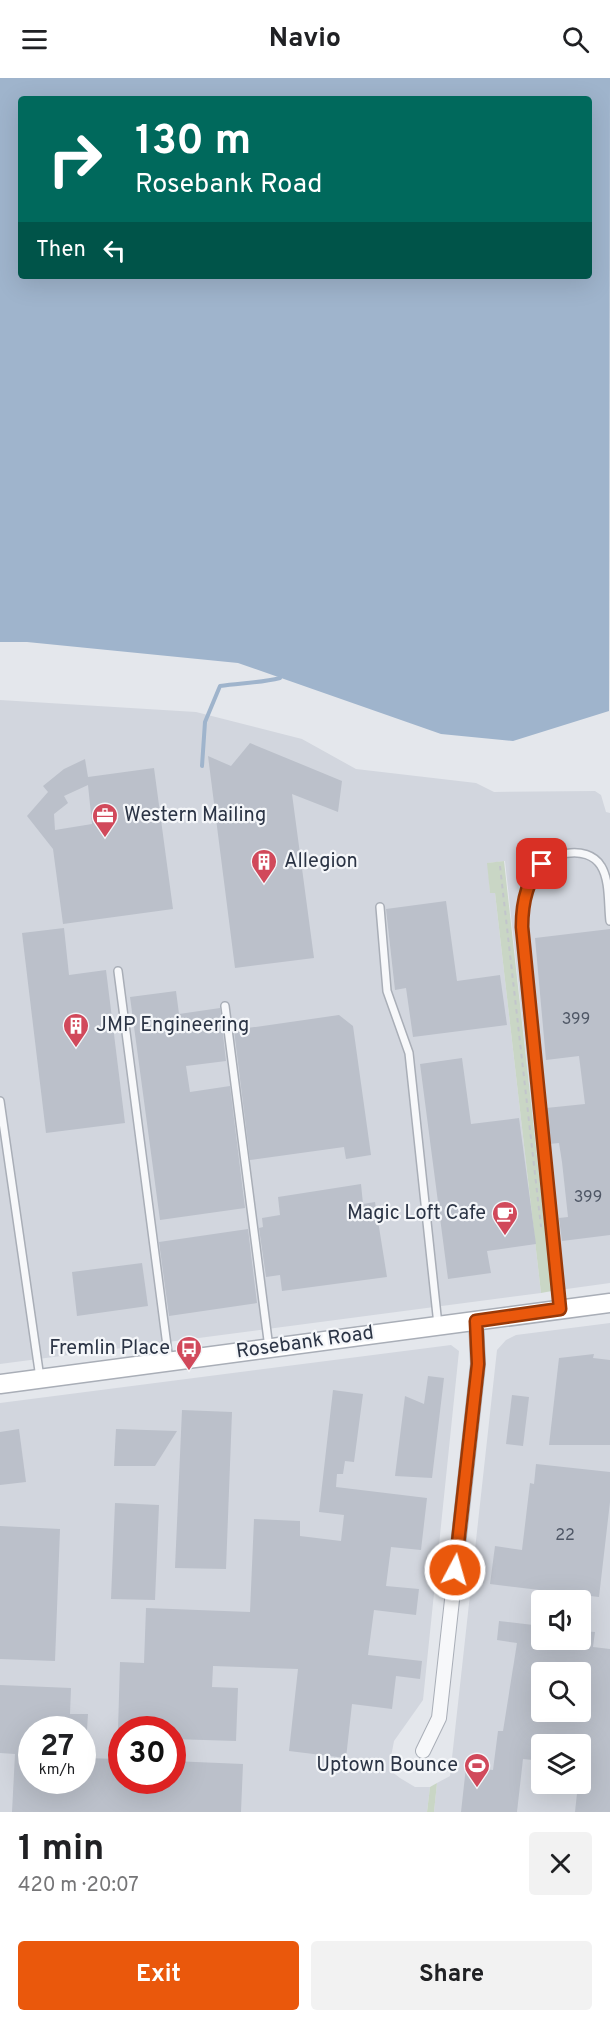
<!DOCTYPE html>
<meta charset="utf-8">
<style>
body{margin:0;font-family:Overpass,sans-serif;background:#f2f2f2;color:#202124;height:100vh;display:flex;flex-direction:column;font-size:22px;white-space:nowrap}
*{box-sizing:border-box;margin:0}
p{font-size:20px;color:#757577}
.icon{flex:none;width:33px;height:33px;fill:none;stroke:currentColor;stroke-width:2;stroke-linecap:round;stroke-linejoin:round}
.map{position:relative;height:1734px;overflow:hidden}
.sheet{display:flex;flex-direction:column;background:#fff;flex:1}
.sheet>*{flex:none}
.top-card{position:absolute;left:18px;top:18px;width:574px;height:183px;border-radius:6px;box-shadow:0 6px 24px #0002;background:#00695c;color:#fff;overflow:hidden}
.fabs{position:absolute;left:531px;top:1512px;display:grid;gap:12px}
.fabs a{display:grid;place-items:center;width:60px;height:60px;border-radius:6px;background:#fff;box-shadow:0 6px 24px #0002;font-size:30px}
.speed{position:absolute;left:18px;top:1638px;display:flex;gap:12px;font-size:30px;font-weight:700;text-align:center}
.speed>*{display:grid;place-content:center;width:78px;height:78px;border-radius:50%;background:#fff;box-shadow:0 6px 24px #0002;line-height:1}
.speed small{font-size:15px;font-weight:400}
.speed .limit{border:9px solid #d22;background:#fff;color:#111}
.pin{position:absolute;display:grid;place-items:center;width:51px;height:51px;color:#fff;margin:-26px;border-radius:12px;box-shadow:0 3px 9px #0006}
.me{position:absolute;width:66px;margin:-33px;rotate:6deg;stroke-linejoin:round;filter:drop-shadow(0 0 4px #0008)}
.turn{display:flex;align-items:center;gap:21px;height:126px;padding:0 18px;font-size:27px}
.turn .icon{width:78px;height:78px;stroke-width:2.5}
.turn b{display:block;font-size:42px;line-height:51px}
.then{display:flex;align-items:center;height:57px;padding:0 18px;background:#0003;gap:12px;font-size:22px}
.round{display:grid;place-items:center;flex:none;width:63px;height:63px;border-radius:6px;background:#f2f2f2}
.headline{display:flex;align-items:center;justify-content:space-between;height:102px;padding:0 18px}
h1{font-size:36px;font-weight:700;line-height:45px}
.cta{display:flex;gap:12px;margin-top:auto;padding:12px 18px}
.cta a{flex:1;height:69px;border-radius:6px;background:#ea580c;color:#fff;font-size:24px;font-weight:700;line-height:69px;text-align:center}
.cta a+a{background:#f2f2f2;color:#202124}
header{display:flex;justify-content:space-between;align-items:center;height:78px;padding:0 18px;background:#fff;font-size:27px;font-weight:700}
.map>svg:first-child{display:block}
.built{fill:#d2d6de;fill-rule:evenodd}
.green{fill:#c9d6c5}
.water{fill:#9fb4cc;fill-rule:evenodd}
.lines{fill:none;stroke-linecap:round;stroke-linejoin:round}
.stream{stroke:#9fb4cc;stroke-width:4}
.building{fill:#bbc0ca;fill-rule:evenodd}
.lane-casing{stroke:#a9aeb7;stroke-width:10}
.street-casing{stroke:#a9aeb7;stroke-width:16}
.secondary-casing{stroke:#a9aeb7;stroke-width:21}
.path{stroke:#c2c5cb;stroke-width:2;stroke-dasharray:4.5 4.5;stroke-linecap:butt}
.lane{stroke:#f7f8fa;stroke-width:7}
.street{stroke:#f7f8fa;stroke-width:14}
.secondary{stroke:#fff;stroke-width:18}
.route-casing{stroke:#983908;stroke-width:15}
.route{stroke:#ea580c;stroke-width:10}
.labels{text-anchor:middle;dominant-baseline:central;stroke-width:4.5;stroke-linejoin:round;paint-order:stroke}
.number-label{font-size:16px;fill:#4f5766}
.poi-label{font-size:20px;fill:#2b3445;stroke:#f4f6f9;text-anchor:start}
.street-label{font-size:20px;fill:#2b3445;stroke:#f4f6f9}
</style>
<header><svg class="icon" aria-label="menu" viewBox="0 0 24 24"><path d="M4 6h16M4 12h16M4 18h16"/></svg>Navio<svg class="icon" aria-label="search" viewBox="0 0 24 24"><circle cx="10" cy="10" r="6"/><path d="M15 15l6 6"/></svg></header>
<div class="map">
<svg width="610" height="1734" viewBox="0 0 610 1734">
<rect width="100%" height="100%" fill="#e4e7ec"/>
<g class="built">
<polygon points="0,622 196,634 302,661 356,691 476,705 494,714 595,713 601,717 606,734 610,735 610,1205 552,1213 505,783 488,785 490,814 495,815 541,1215 0,1286"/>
<path d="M610 1245V1734H434L437 1705 450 1698 497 1272 506 1262 516 1257ZM542 1522H580V1562H542ZM542 1594H580V1634H542ZM542 1666H580V1706H542Z"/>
<path d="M451 1267 459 1273 423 1622 394 1663 391 1679V1693L400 1700 415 1709H430L427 1734H0V1325ZM32 1652H82V1702H32ZM122 1652H172V1702H122Z"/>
</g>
<g class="green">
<polygon points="504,783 552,1213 541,1215 495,815 490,815 487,785"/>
<polygon points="437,1705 434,1734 427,1734 430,1709"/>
</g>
<path class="water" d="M0 0H610L609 633 513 663 441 656 238 585 27 564H0ZM21 21H590V198H21Z"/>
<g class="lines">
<path class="stream" d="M202 688 205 644 220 608C241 605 260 605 280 600"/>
</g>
<g class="building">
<polygon points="250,665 342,703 338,734 292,716 314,880 235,890 208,678 231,688"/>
<path d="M85 681 88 699 154 690 173 831 63 846 53 771 27 738 48 714 43 708 64 691ZM88 707 92 746 55 752 54 736 68 725 64 718Z"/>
<polygon points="446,823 457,903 500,897 507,947 413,959 406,910 395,912 386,831"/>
<polygon points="64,850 69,897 106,892 125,1045 46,1055 22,855"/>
<polygon points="610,851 610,1157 562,1163 559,1140 568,1139 562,1084 559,1065 549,1066 546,1030 585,1026 579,978 546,982 535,860"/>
<polygon points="176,913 179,936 220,930 226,983 186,988 190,1014 230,1008 245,1130 160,1142 130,919"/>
<polygon points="339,937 353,948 371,1077 346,1081 344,1069 250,1082 234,952"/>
<polygon points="462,980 471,1046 519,1040 536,1166 487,1173 491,1195 448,1201 420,986"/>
<polygon points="361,1106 363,1126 375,1124 387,1199 282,1213 280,1197 266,1199 259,1150 263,1149 262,1140 280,1137 278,1119"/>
<polygon points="248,1151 257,1225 169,1238 159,1164"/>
<polygon points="142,1185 148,1228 77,1238 72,1194"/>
<polygon points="594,1276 593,1280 610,1282 610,1367 549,1367 559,1280"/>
<polygon points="428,1298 444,1300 432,1400 395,1398 405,1318 424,1326"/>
<polygon points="333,1312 363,1316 354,1384 345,1383 343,1396 337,1396 336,1409 427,1420 421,1472 391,1469 386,1508 419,1511 416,1537 374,1532 368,1577 422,1583 420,1601 396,1598 392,1631 352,1626 346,1680 289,1673 298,1591 213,1588 212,1609 238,1610 236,1663 172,1661 172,1652 118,1652 120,1584 144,1585 146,1530 250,1534 254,1441 300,1443 300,1458 341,1463 344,1437 319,1434"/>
<polygon points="512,1317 529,1319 523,1368 506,1366"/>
<polygon points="182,1332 232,1334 226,1491 175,1490"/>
<polygon points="19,1351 26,1404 0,1407 0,1354"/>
<polygon points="116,1351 177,1353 155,1388 114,1388"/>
<polygon points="536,1386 610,1394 610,1424 599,1519 490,1506 495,1468 522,1472 530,1405 534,1406"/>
<polygon points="115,1425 159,1427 155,1522 111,1521"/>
<polygon points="0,1448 60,1451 55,1583 0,1581"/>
<path d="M499 1543 542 1548V1562H580V1553L595 1554 593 1569 610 1571V1734H575L578 1706H580V1666H542V1683L523 1681 517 1734H461L466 1689 493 1692 498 1653H503L517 1565 497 1562ZM542 1594H580V1634H542Z"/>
<polygon points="0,1607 71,1610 70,1636 88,1636 87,1652 32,1652 32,1702 82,1702 82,1680 122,1681 122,1702 172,1702 172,1683 243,1686 241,1734 12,1734 15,1676 0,1675"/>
</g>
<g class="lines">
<defs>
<g id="lane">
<polyline points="380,829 387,913 409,975 438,1247"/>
<polyline points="118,893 169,1283"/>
<polyline points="225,928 269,1270"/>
<polyline points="0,1023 40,1300"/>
<path d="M560 1230 522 849C522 831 524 811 533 795 546 775 587 765 601 788 610 802 608 827 610 843"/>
</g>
<polyline id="street" points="423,1673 439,1640 478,1286 476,1243"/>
<polyline id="secondary" points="0,1306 610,1225"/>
</defs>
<use href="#lane" class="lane-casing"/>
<use href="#street" class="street-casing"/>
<use href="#secondary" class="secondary-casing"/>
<polyline class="path" points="500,788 541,1149"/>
<use href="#lane" class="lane"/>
<use href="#street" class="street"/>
<use href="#secondary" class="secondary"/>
</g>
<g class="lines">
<defs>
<path id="route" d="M455 1492 478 1286 476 1243 560 1231 522 849C522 826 526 803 542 786"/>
</defs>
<use href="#route" class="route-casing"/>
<use href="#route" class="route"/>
</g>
<defs>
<symbol id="office-pin" viewBox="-11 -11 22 30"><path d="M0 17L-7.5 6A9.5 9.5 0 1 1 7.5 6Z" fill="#d1495b" stroke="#f4f6f9"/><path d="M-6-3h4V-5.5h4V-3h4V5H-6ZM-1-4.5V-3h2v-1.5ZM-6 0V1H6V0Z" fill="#fff"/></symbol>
<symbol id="building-pin" viewBox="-11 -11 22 30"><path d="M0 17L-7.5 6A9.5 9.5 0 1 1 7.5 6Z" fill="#d1495b" stroke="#f4f6f9"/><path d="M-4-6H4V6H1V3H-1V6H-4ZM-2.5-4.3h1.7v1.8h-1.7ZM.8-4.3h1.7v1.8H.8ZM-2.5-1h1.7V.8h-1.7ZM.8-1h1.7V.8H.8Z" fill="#fff"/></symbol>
<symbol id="cafe-pin" viewBox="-11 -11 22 30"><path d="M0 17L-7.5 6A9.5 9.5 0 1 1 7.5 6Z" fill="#d1495b" stroke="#f4f6f9"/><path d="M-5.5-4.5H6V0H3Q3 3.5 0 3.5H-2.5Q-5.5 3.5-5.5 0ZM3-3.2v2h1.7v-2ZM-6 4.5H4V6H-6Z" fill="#fff"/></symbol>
<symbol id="bus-pin" viewBox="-11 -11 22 30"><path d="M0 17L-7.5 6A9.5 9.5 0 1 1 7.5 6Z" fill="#d1495b" stroke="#f4f6f9"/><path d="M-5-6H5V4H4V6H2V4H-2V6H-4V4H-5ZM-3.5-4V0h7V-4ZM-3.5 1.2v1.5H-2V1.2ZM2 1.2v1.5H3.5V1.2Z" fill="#fff"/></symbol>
<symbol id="stadium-pin" viewBox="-11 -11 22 30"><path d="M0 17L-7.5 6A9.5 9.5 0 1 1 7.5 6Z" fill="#d1495b" stroke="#f4f6f9"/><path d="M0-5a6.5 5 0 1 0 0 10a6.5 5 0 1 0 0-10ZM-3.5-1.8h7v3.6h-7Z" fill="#fff"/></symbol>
</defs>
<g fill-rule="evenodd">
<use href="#office-pin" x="90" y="723" width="30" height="40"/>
<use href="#building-pin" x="249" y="769" width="30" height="40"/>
<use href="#building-pin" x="61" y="933" width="30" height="40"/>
<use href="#cafe-pin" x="490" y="1121" width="30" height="40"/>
<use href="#bus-pin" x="174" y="1256" width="30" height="40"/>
<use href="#stadium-pin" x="462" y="1673" width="30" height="40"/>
</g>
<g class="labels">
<g class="number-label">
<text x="576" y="942">399</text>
<text x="588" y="1120">399</text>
<text x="565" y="1458">22</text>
</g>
<g class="poi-label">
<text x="124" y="738">Western Mailing</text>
<text x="284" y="784">Allegion</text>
<text x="96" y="948">JMP Engineering</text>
<text x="486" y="1136" text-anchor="end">Magic Loft Cafe</text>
<text x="170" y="1271" text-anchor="end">Fremlin Place</text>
<text x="458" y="1688" text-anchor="end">Uptown Bounce</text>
</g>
<g class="street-label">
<text transform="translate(305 1265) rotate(-8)">Rosebank Road</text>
</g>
</g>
</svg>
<div class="fabs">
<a><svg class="icon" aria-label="sound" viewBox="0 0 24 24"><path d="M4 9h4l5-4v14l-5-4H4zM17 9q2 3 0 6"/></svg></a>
<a><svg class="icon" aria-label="search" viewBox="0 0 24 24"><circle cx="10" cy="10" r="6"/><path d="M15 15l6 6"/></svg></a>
<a><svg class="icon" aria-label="layers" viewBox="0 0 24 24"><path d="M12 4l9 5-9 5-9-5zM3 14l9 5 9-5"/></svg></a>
</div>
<div class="speed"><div>27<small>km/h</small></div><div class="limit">30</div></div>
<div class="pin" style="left:542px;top:786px;background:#d93025"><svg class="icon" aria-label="arrive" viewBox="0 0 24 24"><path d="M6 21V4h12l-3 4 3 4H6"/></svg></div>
<svg class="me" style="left:455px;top:1492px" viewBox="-20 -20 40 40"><circle r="17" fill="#ea580c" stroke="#fff" stroke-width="3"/><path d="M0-11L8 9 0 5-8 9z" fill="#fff"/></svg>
<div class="top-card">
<div class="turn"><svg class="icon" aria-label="right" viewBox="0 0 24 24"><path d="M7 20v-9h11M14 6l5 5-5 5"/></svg><div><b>130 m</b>Rosebank Road</div></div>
<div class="then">Then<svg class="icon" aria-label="left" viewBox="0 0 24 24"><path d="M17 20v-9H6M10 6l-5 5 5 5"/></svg></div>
</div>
</div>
<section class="sheet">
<div class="headline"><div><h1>1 min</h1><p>420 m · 20:07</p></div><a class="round"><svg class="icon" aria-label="close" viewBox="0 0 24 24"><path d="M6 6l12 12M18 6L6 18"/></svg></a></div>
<div class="cta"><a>Exit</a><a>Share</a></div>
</section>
